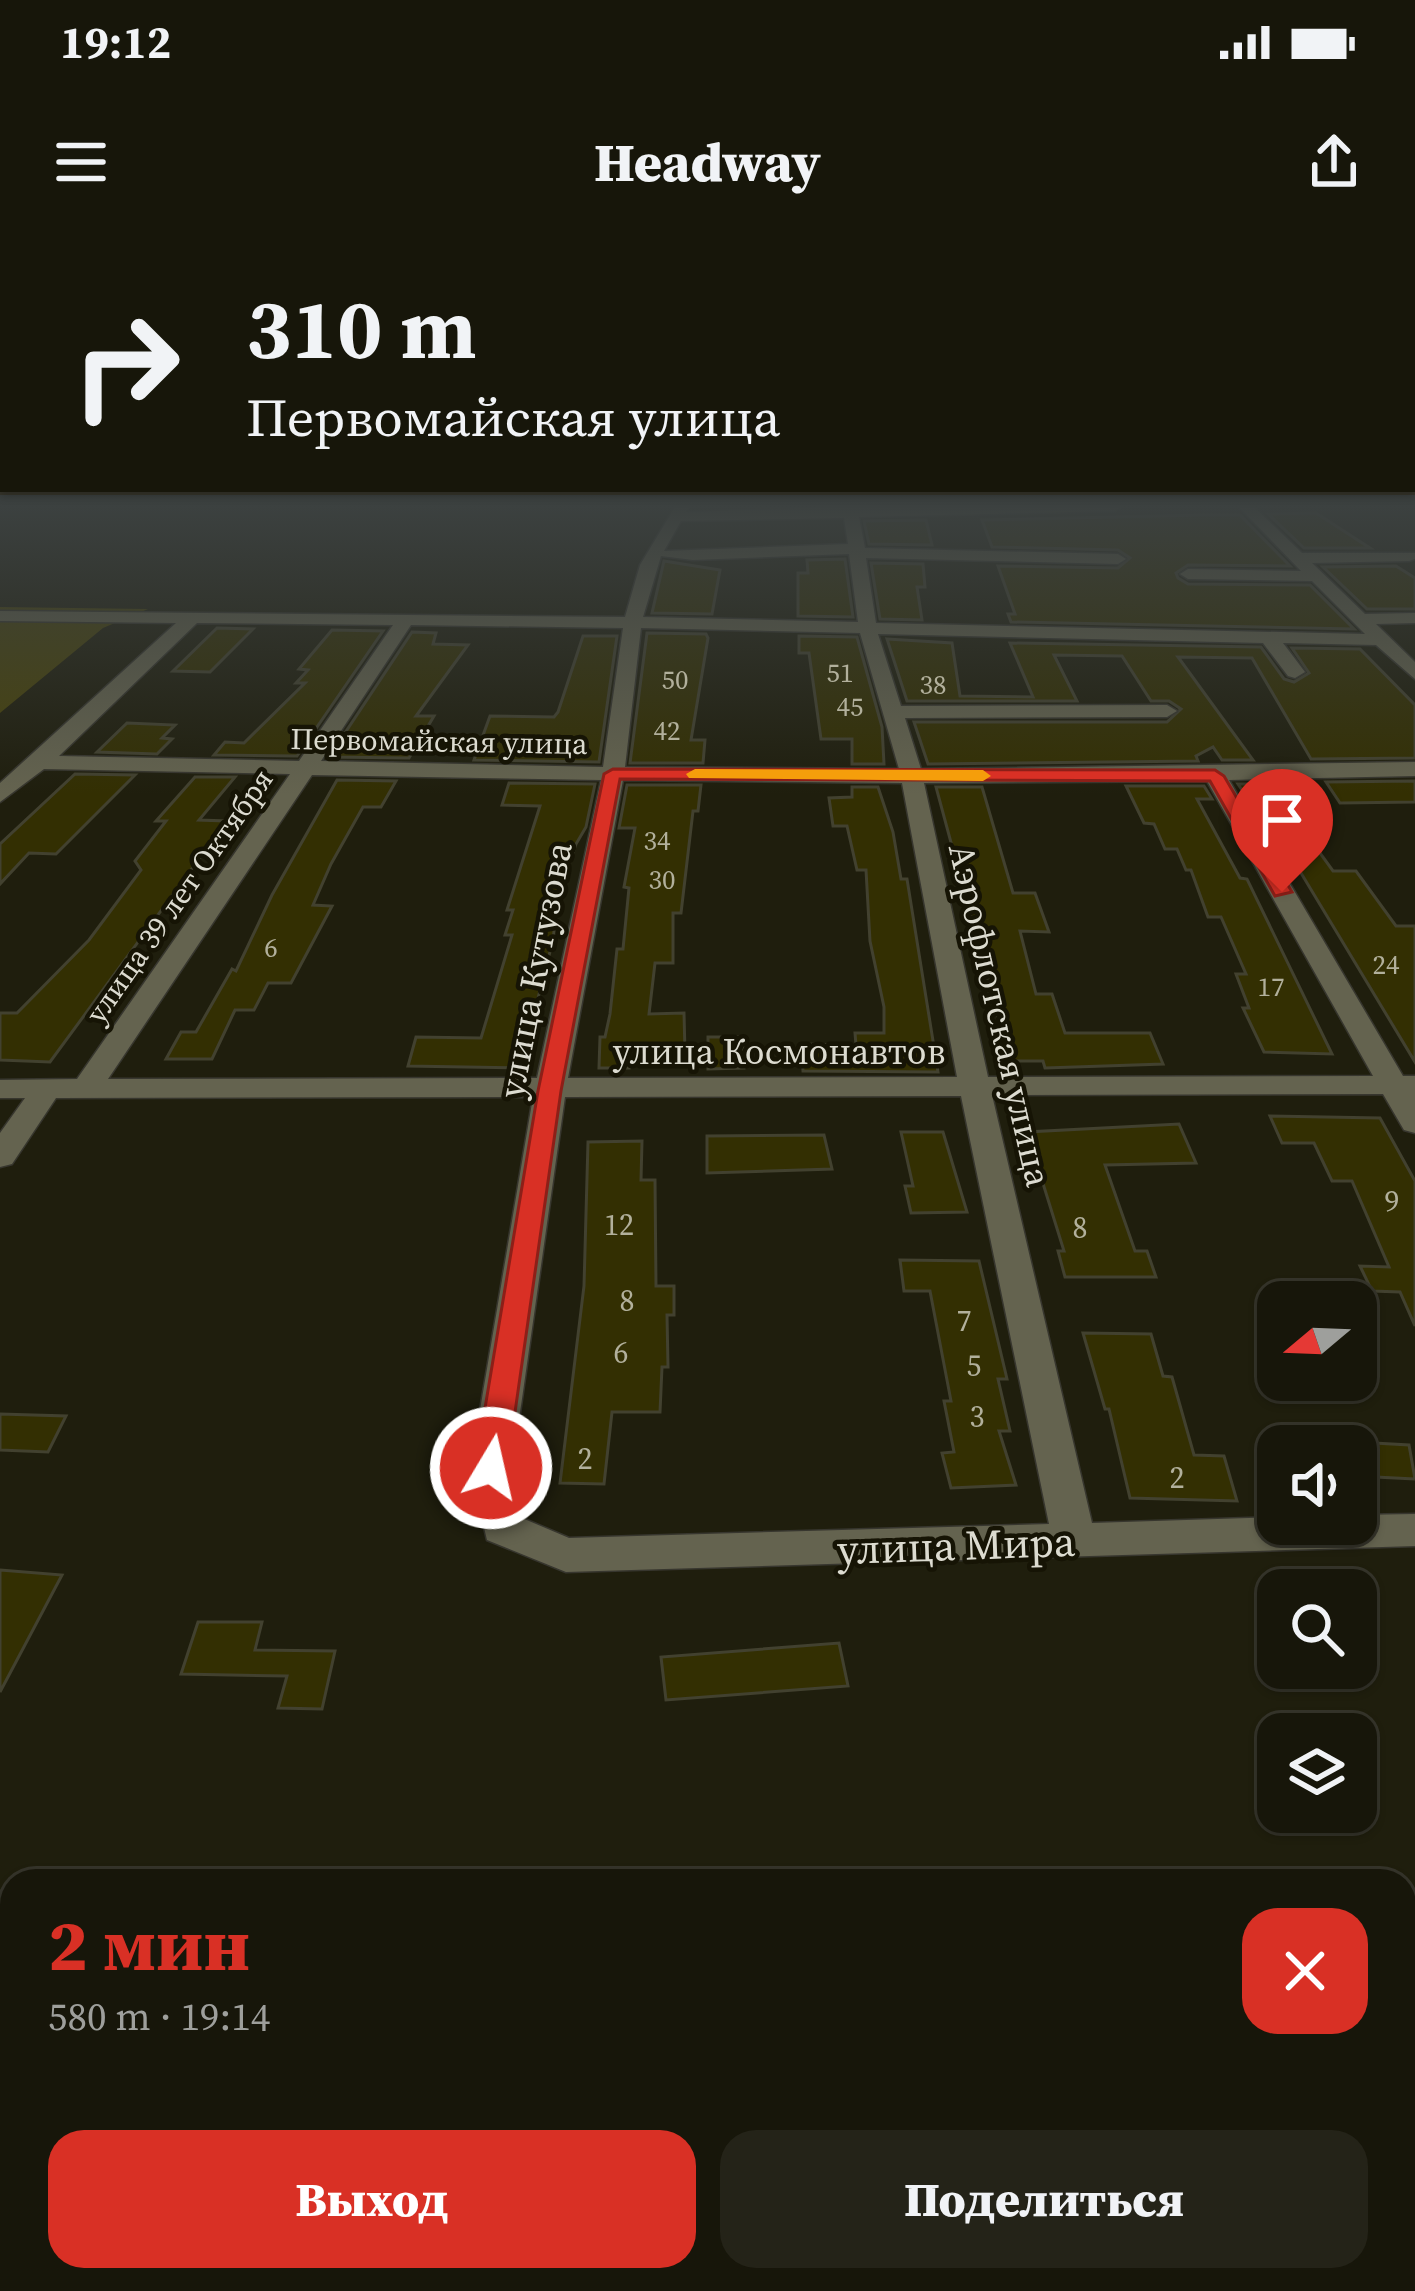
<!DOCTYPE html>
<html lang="ru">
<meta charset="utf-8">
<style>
body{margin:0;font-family:"Source Serif 4",serif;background:#242318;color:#f1f3f6;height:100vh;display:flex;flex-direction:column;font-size:45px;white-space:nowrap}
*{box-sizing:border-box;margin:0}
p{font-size:39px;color:#9e9f9c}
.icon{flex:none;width:66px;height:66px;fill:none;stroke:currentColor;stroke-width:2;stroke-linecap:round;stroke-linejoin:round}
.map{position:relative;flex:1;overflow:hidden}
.sheet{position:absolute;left:0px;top:1629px;width:1416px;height:423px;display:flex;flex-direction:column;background:#17160a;border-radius:36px 36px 0 0;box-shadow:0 3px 9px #0004,0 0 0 3px #36352b}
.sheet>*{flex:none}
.top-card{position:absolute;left:0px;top:0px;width:1416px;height:252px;box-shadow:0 3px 9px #0004,0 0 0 3px #36352b;background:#17160a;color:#f1f3f6;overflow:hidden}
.needle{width:78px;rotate:251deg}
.fabs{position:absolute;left:1257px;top:1041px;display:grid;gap:24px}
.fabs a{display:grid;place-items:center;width:120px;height:120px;border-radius:24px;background:#17160a;box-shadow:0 3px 9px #0004,0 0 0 3px #36352b;font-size:60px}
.pin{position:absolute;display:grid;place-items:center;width:102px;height:102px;color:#fff;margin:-123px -51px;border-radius:50% 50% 50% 0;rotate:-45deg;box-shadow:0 0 12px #0007}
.pin .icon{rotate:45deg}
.me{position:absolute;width:132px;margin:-66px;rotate:9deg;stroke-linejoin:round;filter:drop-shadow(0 0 9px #0008)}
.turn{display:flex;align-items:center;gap:42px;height:252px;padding:0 48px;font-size:54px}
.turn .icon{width:156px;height:156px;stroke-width:2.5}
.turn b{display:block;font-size:84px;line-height:102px}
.round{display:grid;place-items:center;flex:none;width:126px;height:126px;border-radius:36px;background:#242318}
.summary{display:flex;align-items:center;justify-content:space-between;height:204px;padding:0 48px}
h1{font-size:72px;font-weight:800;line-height:90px;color:#d93025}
.primary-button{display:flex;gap:24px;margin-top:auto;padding:24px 48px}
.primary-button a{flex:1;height:138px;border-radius:36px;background:#d93025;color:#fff;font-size:48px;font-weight:800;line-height:138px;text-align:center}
.primary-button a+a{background:#242318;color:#f1f3f6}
.status{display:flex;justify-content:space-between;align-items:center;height:84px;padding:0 60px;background:#17160a;direction:ltr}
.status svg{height:33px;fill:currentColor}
header{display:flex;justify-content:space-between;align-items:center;height:156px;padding:0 48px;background:#17160a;font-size:54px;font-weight:800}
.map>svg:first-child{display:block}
.green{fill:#48430a}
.water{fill:#686100;stroke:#8b863e;stroke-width:3}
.building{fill:#332f02;stroke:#42412f;stroke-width:3}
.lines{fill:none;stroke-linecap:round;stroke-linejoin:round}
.minor-casing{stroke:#37362e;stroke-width:3}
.minor{fill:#64634f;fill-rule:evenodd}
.route{fill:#d93025;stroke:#8d1f18;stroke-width:3}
.slow{fill:#f59e0b}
.labels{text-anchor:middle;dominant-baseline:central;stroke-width:9;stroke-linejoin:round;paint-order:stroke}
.far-number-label{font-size:27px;fill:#b2b09c}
.far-street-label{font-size:30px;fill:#dcdbd0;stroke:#161405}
.number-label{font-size:30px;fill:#b2b09c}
.street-label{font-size:36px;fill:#dcdbd0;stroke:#161405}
.near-street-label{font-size:42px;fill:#dcdbd0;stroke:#161405}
</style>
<div class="status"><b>19:12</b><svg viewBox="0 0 49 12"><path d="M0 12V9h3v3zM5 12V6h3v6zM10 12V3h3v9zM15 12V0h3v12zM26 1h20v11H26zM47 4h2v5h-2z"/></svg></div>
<header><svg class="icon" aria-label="menu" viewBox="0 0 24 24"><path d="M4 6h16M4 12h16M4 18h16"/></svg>Headway<svg class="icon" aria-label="share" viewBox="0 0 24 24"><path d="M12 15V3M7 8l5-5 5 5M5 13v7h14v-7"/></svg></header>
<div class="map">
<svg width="1415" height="2051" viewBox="0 0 1415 2051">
<rect width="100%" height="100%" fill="#1f1e0d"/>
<polygon class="green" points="0,367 148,369 103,388 0,473"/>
<polygon class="water" points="12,1662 12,2040 1404,2040 1404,1825 1415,1828 1415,2051 0,2051 0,1664"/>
<g class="building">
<polygon points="1316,273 1370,308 1304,308 1268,274"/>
<polygon points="1203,275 1240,275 1290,326 1188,325 1176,333 1178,338 1188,344 1310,345 1354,389 1011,382 1008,374 1015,374 998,326 1118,328 1130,318 1118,310 992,307 982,280"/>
<polygon points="926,280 932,305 869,304 864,281"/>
<polygon points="845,319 853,377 798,376 798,333 808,333 807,320"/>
<polygon points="664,321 720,330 712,374 652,373"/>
<polygon points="871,323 923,324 925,347 917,347 922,380 880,379"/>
<polygon points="1396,326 1415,338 1415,369 1367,369 1323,327"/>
<polygon points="217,388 253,389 210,432 173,431"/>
<polygon points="332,390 383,391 297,516 214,515 225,502 244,503 305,443 296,443 308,430 299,429"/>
<polygon points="412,392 436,393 433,404 468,405 416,476 434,476 409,518 329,517"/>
<polygon points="647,393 706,394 708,398 691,500 705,500 703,523 630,523"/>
<polygon points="583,396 617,396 599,522 474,520 490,476 554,477 558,472"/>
<polygon points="799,396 857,397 882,487 884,524 852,524 852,499 821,499 809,413 799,413"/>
<polygon points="887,399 952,403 960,456 1033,457 1010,403 1261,407 1284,439 1294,442 1309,433 1292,408 1360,409 1415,465 1415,518 1311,519 1252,418 1178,417 1253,520 1222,520 1213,507 1196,516 1198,521 928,524 914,482 1167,482 1181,469 1169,461 1151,461 1122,416 1054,415 1077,461 907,461"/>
<polygon points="127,483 175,485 162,498 172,499 157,514 97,512"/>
<polygon points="75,534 135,535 56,614 29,613 0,644 0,604"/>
<polygon points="195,537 235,537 199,580 226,581 207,608 50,822 0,820 0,773 17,773 89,700 141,630 135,621 166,581 156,581"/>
<polygon points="337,540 396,541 381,567 363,567 331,624 313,665 332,666 291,743 268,743 254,770 235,770 212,819 166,819 181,792 196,792 232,729 236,731 272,655"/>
<polygon points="1415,541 1415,562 1340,563 1326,542"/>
<polygon points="509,543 595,544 586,587 576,604 558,658 553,700 520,828 408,826 416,797 481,798 512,695 505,695 513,670 507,670 540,566 502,565"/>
<polygon points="1238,544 1270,544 1333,631 1356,631 1396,686 1415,686 1415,822 1263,570 1278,560 1248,559"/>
<polygon points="627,545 701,545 698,571 693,571 681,673 673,673 673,723 655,723 649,774 684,773 685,813 629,812 629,828 599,828 600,797 605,797 610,774 617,709 623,709 629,648 624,647 635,588 619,588"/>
<polygon points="1126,546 1204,546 1212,559 1197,559 1240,638 1247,639 1332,814 1264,812 1243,768 1249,768 1236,734 1246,734 1221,677 1208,677 1191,630 1186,630 1177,609 1165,609 1154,584 1144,583"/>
<polygon points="852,547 878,547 893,592 901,639 907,639 938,832 803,831 802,804 856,805 855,793 884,793 884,767 870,701 866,630 857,630 847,586 833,586 829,558 852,557"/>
<polygon points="936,547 982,547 1013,653 1035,653 1049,692 1020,691 1036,754 1052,754 1065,793 1150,793 1163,824 1045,828 1043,821 1010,821"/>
<polygon points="708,797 743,797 744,828 708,829"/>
<polygon points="1270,876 1380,878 1415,941 1415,1086 1400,1052 1372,1051 1360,1026 1389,1027 1352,941 1332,941 1314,903 1282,903"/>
<polygon points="1179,884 1196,923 1105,925 1135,1011 1147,1011 1156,1037 1065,1037 1058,1011 1064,1011 1027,892"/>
<polygon points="901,892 943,892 967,972 911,973 905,946 913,946"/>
<polygon points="824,895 832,929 707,933 707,896"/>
<polygon points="642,901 641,940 655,940 656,1046 674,1046 674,1075 667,1075 668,1127 662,1127 660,1172 612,1172 604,1244 560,1243 584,1046 588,902"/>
<polygon points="900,1020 979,1021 1007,1139 998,1139 1010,1191 999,1191 1016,1245 951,1248 942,1213 954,1212 944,1161 951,1161 930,1051 904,1051"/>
<polygon points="1083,1093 1151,1094 1163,1136 1172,1137 1194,1215 1224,1216 1237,1261 1130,1258 1109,1169 1105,1169"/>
<polygon points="0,1174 66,1176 48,1212 0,1210"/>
<polygon points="1356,1202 1409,1205 1415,1239 1356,1236"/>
<polygon points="0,1330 62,1335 0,1452"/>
<polygon points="198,1382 262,1382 255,1410 335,1411 322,1469 278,1468 287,1436 181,1434"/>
<polygon points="839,1403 848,1446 666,1460 661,1417"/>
</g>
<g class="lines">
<defs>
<path id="minor" d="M675 267H689L686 272 843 267H1122L1115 271 859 277 865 308 1118 314 1126 319 1118 324 866 318 876 383 1365 394 1312 341 1188 339 1180 334 1188 329 1301 331 1239 267H1254L1302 313H1415V319L1409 321 1312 323 1365 374 1415 373V383L1376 384 1415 422V439L1376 405 1283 403 1305 432 1295 438 1288 436 1263 403 878 394 901 466 1167 465 1177 471 1167 477 905 478 921 529 1415 522V536L1229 540 1403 836H1415V893L1404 890 1383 854 992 855 1092 1283 1278 1277V1284H1356V1275L1415 1274V1306L566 1332 487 1300 470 1229 533 857 56 858 12 924 0 927V893L25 858H0V840L77 839 290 534 44 529 0 562V543L176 383 0 381V371L625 377 640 325ZM844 278 848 304 664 311 681 281ZM849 314 858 382 643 377 661 316 693 320ZM197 383 393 385 299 521 59 516ZM411 385 623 388 603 527 321 521ZM641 388 860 393 899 529 625 527ZM312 535 601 540 537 838 108 839ZM623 540 902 543 957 837 568 838ZM1207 541 1373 836 988 837 924 543ZM961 856 1049 1284 569 1298 522 1278 512 1229 565 857Z"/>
</defs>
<use href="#minor" class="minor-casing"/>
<use href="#minor" class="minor"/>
</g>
<linearGradient id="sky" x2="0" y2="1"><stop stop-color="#111007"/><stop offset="0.48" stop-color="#3c4140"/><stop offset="1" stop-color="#3c4140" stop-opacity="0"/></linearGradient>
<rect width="1415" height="554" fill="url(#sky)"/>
<polygon class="route" points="613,529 1215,530 1224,536 1292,652 1275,656 1210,541 620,539 561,851 507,1228 502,1237 480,1237 475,1228 538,851 604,534"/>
<polygon class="slow" points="695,529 983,530 991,536 983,541 689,538 686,534"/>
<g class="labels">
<g class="far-number-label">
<text x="840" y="432">51</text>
<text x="675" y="439">50</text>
<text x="933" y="444">38</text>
<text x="850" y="466">45</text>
<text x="667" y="490">42</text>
<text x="657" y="600">34</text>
<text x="662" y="639">30</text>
<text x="271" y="707">6</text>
<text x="1386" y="724">24</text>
<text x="1271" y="746">17</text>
</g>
<g class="far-street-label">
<text transform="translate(439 501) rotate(1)">Первомайская улица</text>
<text transform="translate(179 656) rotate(-55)">улица 39 лет Октября</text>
</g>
<g class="number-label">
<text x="1392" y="961">9</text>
<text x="619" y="984">12</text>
<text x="1080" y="987">8</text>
<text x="627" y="1060">8</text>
<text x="964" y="1080">7</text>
<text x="621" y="1112">6</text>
<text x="974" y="1125">5</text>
<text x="977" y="1176">3</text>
<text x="585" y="1218">2</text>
<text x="1177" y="1237">2</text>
</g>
<g class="street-label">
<text transform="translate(535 730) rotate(-79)">улица Кутузова</text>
<text transform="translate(1000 775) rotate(77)">Аэрофлотская улица</text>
<text x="779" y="811">улица Космонавтов</text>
</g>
<g class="near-street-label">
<text transform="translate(956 1305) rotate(-2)">улица Мира</text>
</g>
</g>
</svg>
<div class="fabs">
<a><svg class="needle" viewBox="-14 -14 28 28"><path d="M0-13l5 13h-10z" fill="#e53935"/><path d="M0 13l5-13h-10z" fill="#9e9f9c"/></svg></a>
<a><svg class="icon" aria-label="sound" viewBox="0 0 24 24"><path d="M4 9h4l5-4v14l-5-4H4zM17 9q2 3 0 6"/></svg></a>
<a><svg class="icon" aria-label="search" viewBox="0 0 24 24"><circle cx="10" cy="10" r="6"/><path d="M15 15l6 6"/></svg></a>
<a><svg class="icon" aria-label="layers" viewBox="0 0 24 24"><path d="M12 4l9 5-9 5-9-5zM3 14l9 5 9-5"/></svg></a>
</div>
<div class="pin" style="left:1282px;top:652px;background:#d93025"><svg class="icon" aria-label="arrive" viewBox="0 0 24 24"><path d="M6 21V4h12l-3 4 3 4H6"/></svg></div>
<svg class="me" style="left:491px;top:1228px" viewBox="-20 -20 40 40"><circle r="17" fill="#d93025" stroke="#fff" stroke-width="3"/><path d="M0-11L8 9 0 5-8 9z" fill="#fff"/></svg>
<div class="top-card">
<div class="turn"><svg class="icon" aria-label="right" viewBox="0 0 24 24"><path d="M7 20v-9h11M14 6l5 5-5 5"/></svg><div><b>310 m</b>Первомайская улица</div></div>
</div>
<section class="sheet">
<div class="summary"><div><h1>2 мин</h1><p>580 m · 19:14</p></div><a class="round" style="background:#d93025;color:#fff"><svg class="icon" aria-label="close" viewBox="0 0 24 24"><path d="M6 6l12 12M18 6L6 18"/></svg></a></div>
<div class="primary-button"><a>Выход</a><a>Поделиться</a></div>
</section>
</div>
